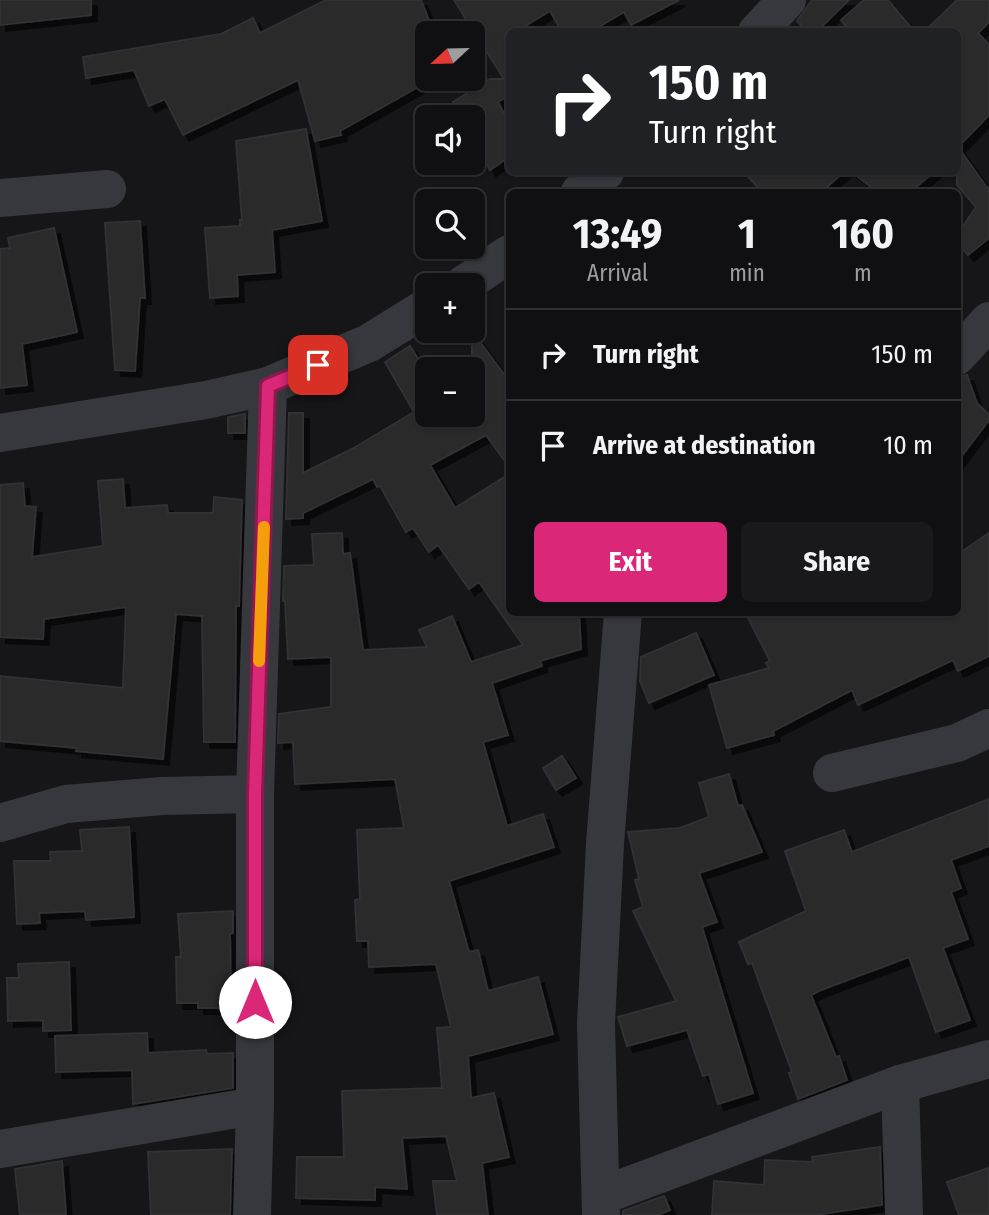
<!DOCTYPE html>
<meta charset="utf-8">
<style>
body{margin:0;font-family:"Fira Sans Condensed",sans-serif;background:#19191b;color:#f1f3f6;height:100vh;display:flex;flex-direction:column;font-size:26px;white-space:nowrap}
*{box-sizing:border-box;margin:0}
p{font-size:23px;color:#9c9d9f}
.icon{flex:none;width:38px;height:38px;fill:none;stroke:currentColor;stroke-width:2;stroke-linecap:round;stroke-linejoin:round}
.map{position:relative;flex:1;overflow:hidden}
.drawer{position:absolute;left:506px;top:189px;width:455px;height:427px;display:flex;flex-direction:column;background:#101012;border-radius:10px;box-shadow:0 2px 5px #0004,0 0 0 2px #303032}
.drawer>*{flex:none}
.guide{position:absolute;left:506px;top:28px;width:455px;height:147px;border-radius:10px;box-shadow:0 2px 5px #0004,0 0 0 2px #303032;background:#202124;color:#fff;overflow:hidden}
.needle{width:46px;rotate:248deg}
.fabs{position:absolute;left:415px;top:21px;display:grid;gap:14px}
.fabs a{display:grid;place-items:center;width:70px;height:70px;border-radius:10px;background:#101012;box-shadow:0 2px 5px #0004,0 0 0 2px #303032;font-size:35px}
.pin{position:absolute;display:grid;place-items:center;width:60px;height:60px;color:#fff;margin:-30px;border-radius:14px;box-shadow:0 4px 10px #0006}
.me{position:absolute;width:77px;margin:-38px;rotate:0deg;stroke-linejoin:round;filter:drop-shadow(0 0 5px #0008)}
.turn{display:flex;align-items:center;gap:24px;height:147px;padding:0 28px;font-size:32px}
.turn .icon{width:91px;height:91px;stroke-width:2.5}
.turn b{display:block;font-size:49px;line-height:60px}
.eta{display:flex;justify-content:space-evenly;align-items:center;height:119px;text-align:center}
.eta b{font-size:42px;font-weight:700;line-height:49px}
.action{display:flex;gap:14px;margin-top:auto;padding:14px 28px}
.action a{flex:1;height:80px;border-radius:10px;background:#db2777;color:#fff;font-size:28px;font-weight:700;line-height:80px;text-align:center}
.action a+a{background:#19191b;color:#f1f3f6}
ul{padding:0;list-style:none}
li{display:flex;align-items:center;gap:21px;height:91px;padding:0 28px;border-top:2px solid #303032}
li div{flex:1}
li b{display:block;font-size:26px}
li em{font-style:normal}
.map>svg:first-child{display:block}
.building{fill:#29292c;stroke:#303034;stroke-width:2;filter:url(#shadow)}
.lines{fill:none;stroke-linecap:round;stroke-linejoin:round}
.minor{stroke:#37383d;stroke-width:38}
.route-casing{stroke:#8e194d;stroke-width:18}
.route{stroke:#db2777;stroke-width:12}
.slow{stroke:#f59e0b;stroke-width:12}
</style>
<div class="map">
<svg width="989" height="1215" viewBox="0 0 989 1215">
<defs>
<filter id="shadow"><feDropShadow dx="6" dy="6" stdDeviation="0" flood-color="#0009"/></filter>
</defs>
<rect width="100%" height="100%" fill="#161618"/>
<g class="building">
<polygon points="0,0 91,0 91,15 0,25"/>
<polygon points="326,0 421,0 434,33 427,33 427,82 340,131 341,135 315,141 298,80 183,135 165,99 149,106 134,70 86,78 83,57 221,34 253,18 260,33"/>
<polygon points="454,0 679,0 631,25 624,12 590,32 562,32 550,11 515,32 509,32 509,95 498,102 509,124 509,157 490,170 472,138 472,117 462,117 453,102 490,79 504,79"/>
<polygon points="812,0 849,0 816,32 807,32 797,21"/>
<polygon points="864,0 888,0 915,32 851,32 841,20"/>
<polygon points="957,0 989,0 989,22 978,33 989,45 989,115 958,147 988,189 989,187 989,238 968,255 957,242 957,235 976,207 957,185 957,32 924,32"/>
<polygon points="306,129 322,221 272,230 275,272 237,275 238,296 210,298 205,228 240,226 240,220 242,220 236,141"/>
<polygon points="744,172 844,172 821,192 762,192"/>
<polygon points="852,172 934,172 910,192 877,192"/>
<polygon points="140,221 145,298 140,298 135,371 115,370 105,223"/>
<polygon points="54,228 77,332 22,344 27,385 0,388 0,249 10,248 8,238"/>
<polygon points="472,331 509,381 509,467 486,435 430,465 455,508 509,474 509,612 579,612 581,649 540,661 542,666 492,683 508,735 483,742 507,826 543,814 554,847 449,881 469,952 478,950 488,991 538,977 553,1034 468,1056 471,1098 494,1093 509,1157 482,1163 488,1215 437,1215 433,1181 457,1181 446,1136 402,1138 407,1189 375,1187 375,1200 296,1198 297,1157 344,1157 342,1091 442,1088 437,1028 451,1027 436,964 369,967 368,941 357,941 355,900 360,899 357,830 404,828 395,779 295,784 293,742 278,743 279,714 331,707 331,657 288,659 285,601 283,601 284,566 314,565 312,534 342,533 343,554 350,553 363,650 427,647 419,630 452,616 471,662 523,645 479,582 469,589 438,545 429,552 413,528 406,532 380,486 377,487 373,479 303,513 303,518 286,519 289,413 303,413 303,473 352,449 414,412 385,362 410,346 427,373 427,415 472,415"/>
<polygon points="967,375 977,403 989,415 989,420 957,462 957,377"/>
<polygon points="245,414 245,433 228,433 228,417"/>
<polygon points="123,479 125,508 167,505 168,513 213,513 214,497 242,500 239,606 236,606 235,742 204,742 202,616 176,614 163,759 76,751 77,748 0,741 0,676 123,688 126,607 44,619 43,639 0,637 0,485 23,483 25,506 36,507 32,557 103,546 98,481"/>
<polygon points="989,533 989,656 958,671 953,660 858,705 852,690 773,731 774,735 727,748 709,685 769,668 766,663 770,661 745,612 957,612 957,555"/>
<polygon points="696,633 714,675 649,703 640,681 641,657"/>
<polygon points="562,756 576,778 556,790 543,768"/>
<polygon points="729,774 738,806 742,805 762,852 699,873 717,922 702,927 753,1093 718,1104 709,1074 703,1076 687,1030 627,1046 618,1017 676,1001 633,911 643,907 635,880 639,879 628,832 680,828 709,817 699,783"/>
<polygon points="989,799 989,846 951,860 961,888 951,892 968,939 943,948 970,1020 936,1032 909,957 821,990 811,995 836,1057 839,1056 847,1080 798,1099 789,1073 792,1072 752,963 748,964 739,942 806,911 785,851 844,830 852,852"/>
<polygon points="129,827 134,917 86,920 85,911 39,913 40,923 17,924 14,861 51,861 50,852 82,851 80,830"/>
<polygon points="233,911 233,933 230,934 231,1008 198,1008 198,1003 177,1003 176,957 181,957 178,914"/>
<polygon points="69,962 71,1030 43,1031 43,1020 8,1021 7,978 19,978 18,964"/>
<polygon points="147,1033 148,1053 206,1050 207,1054 233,1053 233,1088 133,1104 132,1070 56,1072 55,1036"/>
<polygon points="880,1147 882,1205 815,1215 712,1215 714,1181 764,1185 765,1160 813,1162 812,1157"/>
<polygon points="232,1149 230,1215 151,1215 148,1152"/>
<polygon points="62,1161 66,1215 20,1215 15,1169"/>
<polygon points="989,1168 989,1215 959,1215 947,1182"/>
<polygon points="664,1196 670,1210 658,1215 623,1215 623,1211"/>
</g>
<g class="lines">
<g class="minor">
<polyline points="757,32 787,0"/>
<polyline points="580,192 605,172"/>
<polyline points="0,198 107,189"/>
<polyline points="463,285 509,254"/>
<polyline points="957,356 989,321"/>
<polyline points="0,433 206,400 268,386 369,343 427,307"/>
<polyline points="832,773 957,743 989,728"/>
<polyline points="0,823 66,804 162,796 255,794"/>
<polyline points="900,1084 904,1215"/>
<polyline points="0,1149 255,1106"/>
<polyline points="601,1196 900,1084 989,1059"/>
<polyline points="252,1215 255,1106 255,794 268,386"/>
<polyline points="601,1215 596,1024 605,844 623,612"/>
</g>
</g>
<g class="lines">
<defs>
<polyline id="route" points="255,1002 255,794 268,386 318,365"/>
</defs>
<use href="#route" class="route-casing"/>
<use href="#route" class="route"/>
<polyline class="slow" points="259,661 264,527"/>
</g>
</svg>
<div class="fabs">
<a><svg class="needle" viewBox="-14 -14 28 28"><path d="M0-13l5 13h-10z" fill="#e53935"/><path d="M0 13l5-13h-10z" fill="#9c9d9f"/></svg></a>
<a><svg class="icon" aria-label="sound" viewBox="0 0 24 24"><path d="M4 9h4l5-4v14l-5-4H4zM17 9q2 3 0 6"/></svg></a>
<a><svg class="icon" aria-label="search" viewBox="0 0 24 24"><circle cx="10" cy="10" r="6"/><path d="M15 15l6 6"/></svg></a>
<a>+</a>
<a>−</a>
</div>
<div class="pin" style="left:318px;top:365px;background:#d93025"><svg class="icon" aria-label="arrive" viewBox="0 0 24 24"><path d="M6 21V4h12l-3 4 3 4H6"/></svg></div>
<svg class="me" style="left:255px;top:1002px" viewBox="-20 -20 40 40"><circle r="19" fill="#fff"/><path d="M0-13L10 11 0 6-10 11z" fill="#db2777"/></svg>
<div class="guide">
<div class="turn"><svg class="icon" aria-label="right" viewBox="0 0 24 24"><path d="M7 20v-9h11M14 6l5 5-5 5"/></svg><div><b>150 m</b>Turn right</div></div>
</div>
<section class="drawer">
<div class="eta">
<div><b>13:49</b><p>Arrival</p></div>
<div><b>1</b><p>min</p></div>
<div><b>160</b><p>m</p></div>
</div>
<ul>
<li><svg class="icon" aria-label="right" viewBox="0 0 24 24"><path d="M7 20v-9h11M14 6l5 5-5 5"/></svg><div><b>Turn right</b></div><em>150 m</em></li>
<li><svg class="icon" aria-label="arrive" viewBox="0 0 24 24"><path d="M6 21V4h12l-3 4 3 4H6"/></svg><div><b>Arrive at destination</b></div><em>10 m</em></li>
</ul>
<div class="action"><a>Exit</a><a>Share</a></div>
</section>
</div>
